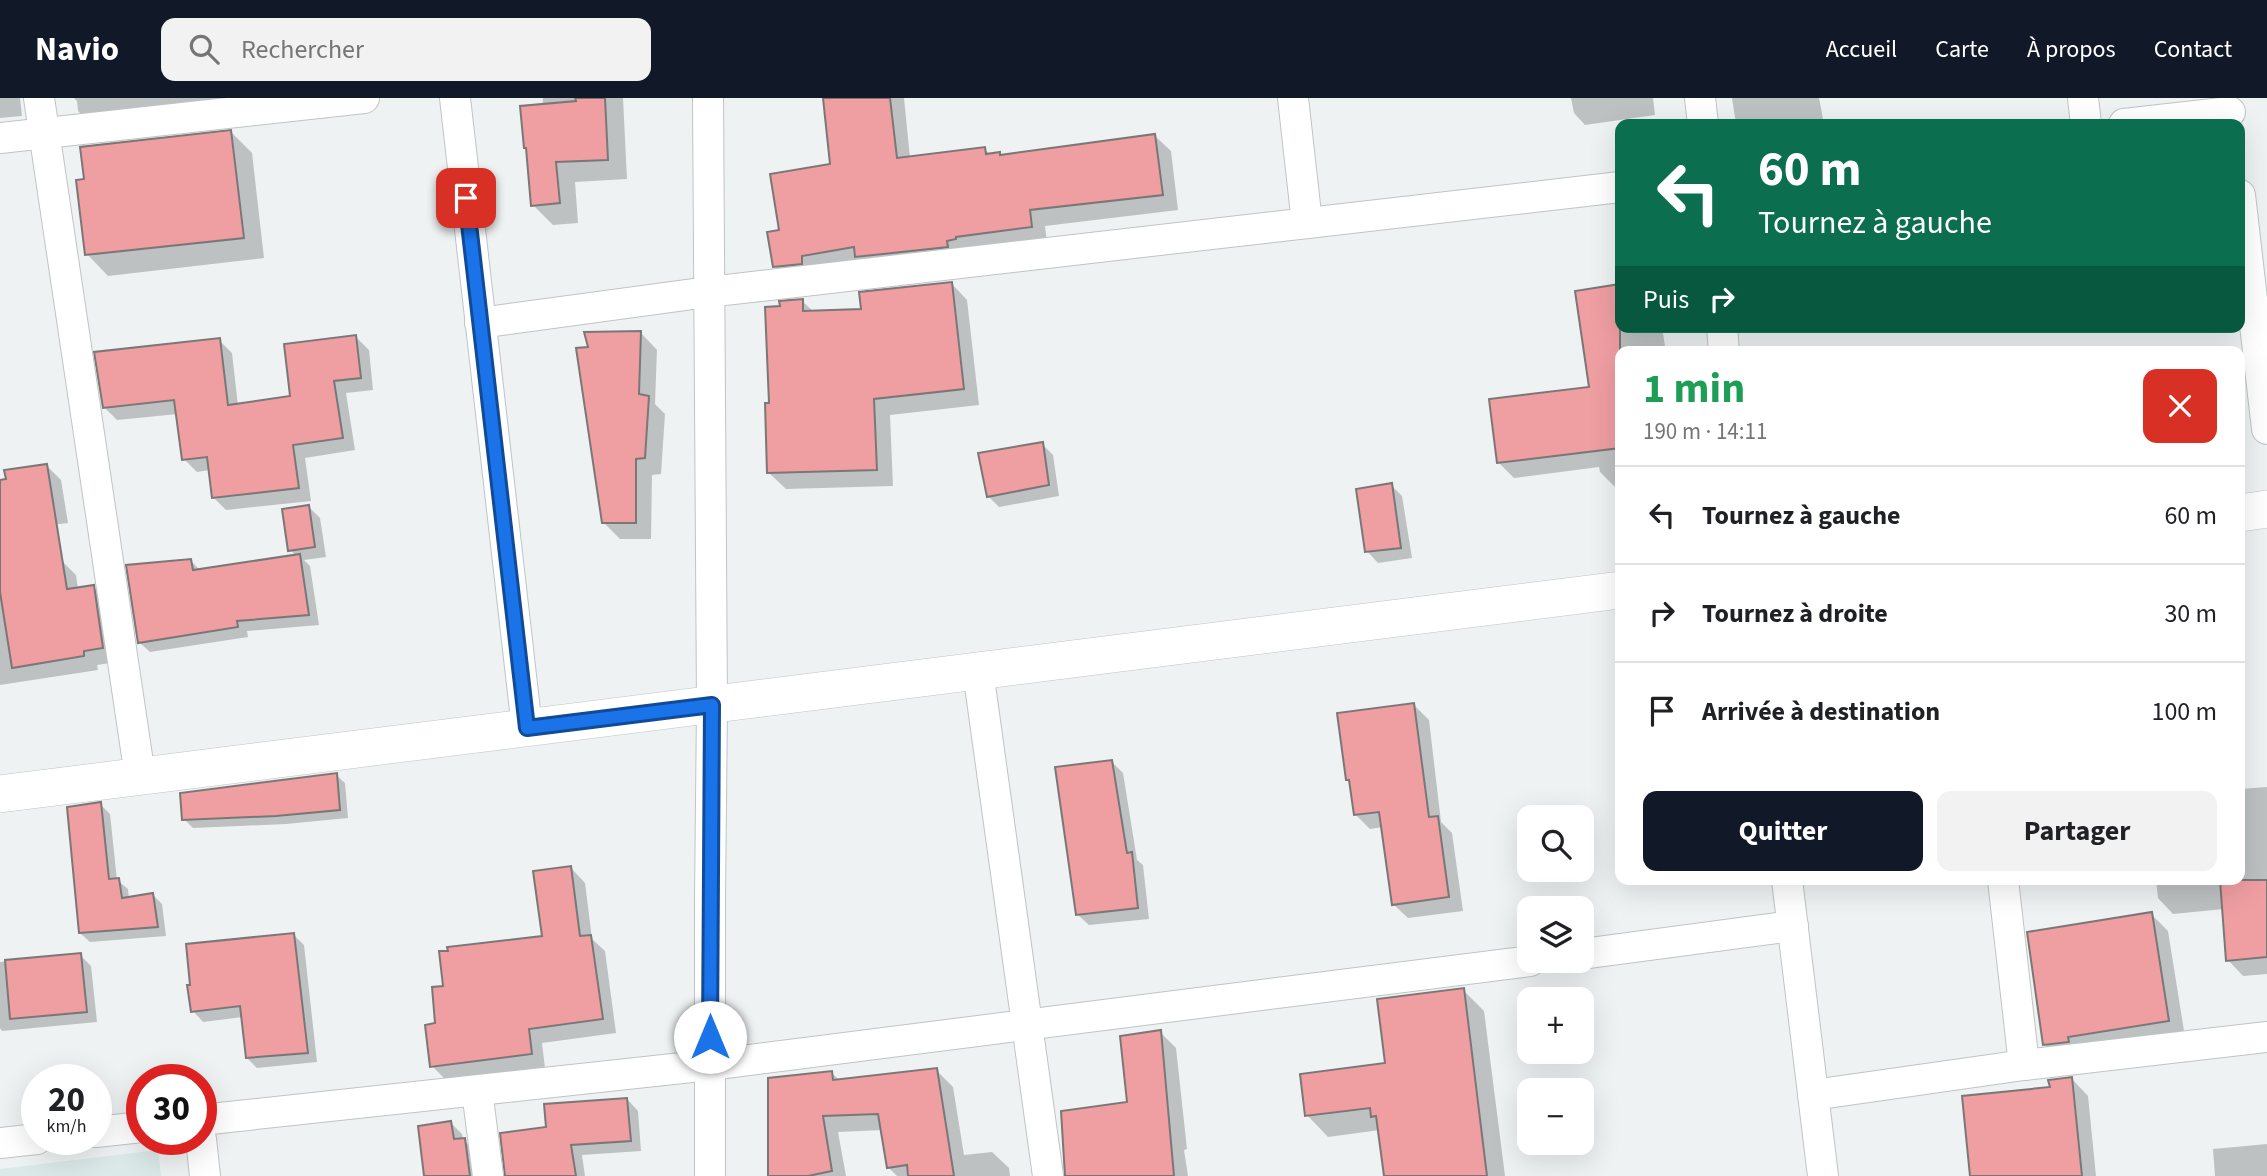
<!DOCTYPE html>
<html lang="fr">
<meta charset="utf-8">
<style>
body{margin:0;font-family:"Source Sans 3",sans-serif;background:#f2f2f2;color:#202124;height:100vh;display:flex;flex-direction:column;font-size:26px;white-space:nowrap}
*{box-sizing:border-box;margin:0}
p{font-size:23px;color:#757577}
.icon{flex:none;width:38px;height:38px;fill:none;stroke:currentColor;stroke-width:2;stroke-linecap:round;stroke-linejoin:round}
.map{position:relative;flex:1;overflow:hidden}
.sheet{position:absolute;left:1615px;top:248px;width:630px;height:539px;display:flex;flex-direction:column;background:#fff;border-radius:14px;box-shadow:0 7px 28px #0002}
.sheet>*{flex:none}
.top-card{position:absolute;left:1615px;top:21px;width:630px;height:214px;border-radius:14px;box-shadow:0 7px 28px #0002;background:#0b6e4f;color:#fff;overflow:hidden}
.tools{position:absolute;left:1517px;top:707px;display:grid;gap:14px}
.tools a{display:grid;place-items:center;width:77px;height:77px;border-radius:14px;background:#fff;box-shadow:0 7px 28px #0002;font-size:35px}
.speed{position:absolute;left:21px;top:966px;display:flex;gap:14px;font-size:35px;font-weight:700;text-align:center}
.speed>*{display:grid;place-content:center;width:91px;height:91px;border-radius:50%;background:#fff;box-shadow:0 7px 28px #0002;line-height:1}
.speed small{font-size:18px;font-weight:400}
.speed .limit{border:10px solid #d22;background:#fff;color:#111}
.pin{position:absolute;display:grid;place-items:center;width:60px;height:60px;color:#fff;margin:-30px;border-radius:14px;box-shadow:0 4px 10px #0006}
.me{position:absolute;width:77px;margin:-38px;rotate:0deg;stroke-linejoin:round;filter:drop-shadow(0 0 5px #0008)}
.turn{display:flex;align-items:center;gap:24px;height:147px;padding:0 28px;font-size:32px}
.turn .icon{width:91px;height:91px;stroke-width:2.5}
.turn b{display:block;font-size:49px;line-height:60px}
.then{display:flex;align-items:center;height:66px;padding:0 28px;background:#0003;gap:14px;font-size:26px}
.round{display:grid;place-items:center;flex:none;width:74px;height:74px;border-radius:14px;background:#f2f2f2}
.summary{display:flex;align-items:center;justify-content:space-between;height:119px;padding:0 28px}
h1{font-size:42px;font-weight:700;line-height:52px;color:#1e9e55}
.button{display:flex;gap:14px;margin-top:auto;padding:14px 28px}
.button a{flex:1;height:80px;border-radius:14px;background:#111827;color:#fff;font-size:28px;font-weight:700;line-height:80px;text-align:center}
.button a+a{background:#f2f2f2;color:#202124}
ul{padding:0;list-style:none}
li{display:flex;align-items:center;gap:21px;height:98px;padding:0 28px;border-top:2px solid #e0e0e0}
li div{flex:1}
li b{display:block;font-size:26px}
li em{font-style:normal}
header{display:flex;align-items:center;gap:42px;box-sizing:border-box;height:98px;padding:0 35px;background:#111827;color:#fff}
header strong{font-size:33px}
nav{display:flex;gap:38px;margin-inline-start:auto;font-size:24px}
.search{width:490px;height:63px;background:#f2f2f2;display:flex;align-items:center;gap:18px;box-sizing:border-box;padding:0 24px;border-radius:14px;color:#757577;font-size:26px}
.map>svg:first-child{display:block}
.built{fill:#dbe9e9}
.shadow{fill:#0003}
.building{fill:#ef9ea2;stroke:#7b7777;stroke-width:2}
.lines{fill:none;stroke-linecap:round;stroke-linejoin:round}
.minor-casing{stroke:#bfc4c4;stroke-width:32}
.tertiary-casing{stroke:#bfc4c4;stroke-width:38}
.minor{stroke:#fff;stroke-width:30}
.tertiary{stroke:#fff;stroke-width:37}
.route-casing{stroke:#114b97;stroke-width:18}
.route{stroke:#1a73e8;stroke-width:12}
</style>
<header>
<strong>Navio</strong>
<div class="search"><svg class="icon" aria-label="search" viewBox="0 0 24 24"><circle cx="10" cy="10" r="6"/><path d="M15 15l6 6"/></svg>Rechercher</div>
<nav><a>Accueil</a><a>Carte</a><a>À propos</a><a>Contact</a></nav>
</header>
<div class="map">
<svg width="2267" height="1078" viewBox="0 0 2267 1078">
<rect width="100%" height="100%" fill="#eef2f2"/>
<polygon class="built" points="158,1052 161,1078 0,1078 0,1071"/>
<g class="shadow">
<polygon points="0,0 20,0 22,18 0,20"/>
<polygon points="74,0 241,0 94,29 78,13 77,3"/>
<polygon points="543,0 623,0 627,81 575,84 578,125 553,127 533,107"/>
<polygon points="824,0 904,0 910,60 984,51 991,57 999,56 1002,59 1155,38 1171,53 1178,112 1045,128 1047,145 791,184 775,168 781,134 832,67"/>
<polygon points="1571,0 1653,0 1655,17 1585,27 1574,15"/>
<polygon points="1732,0 1819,0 1824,26 1736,26"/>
<polygon points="231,34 252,55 264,160 108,178 87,156"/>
<polygon points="951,185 967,202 979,307 890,317 893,388 786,391 769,375 771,307 782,210 802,203 814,214 863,213"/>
<polygon points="1620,188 1620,229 1662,229 1666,254 1620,254 1620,388 1615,389 1600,374 1599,369 1514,380 1499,365 1591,290 1577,194"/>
<polygon points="641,235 657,252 655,306 665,316 661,376 652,377 651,441 620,441 603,424 590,251"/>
<polygon points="356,239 369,252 373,292 346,295 355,352 305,360 311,403 226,412 213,399 210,372 197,374 184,361 178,316 117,322 105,310 219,242 232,255 238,308 292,299"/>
<polygon points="1042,346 1053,357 1059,398 999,409 988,398"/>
<polygon points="47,368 61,382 68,425 0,433 0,384"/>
<polygon points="1391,387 1402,398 1412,460 1378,465 1367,453"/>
<polygon points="309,409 320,420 326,459 304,462 310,468 319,527 247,533 248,539 150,554 139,544 190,462 200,472 297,458 290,452"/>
<polygon points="62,463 76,477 78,491 93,489 107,503 117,564 97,567 98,572 0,587 0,472"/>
<polygon points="1414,607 1429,622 1441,724 1452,735 1463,813 1408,820 1393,806 1383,729 1370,731 1355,716 1351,685 1348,681"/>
<polygon points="1112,664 1123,675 1137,762 1143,767 1149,821 1089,827 1077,816"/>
<polygon points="336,677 345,685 348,720 286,726 193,730 184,721"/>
<polygon points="2267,689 2267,876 2243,878 2228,862 2224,811 2173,816 2158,800 2156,782 2240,782 2240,691"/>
<polygon points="100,706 110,716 117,782 128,791 129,801 153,797 162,806 166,838 90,844 80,835"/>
<polygon points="571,770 585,785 592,841 605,853 616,935 542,945 545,970 446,982 432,968 445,889 544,839"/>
<polygon points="2151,816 2168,833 2185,939 2061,963 2044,946"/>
<polygon points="294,837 304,847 317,964 257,970 247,960 243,919 203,924 193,913"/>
<polygon points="80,857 91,868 97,924 2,933 0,930 0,864"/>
<polygon points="1463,892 1484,913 1505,1078 1386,1078 1380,1032 1328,1039 1307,1017 1387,967"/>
<polygon points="1160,934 1176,950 1187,1051 1184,1052 1188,1078 1068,1078 1129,1006"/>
<polygon points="936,972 953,989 964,1057 992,1054 1009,1070 1010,1078 897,1078 889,1070 883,1032 838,1034 846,1078 769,1078 832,975 840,983"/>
<polygon points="2072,981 2088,998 2096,1078 1972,1078"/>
<polygon points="627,1001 638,1013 641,1053 582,1057 585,1078 506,1078 548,1031"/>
<polygon points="451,1025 462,1036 463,1042 476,1053 480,1078 426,1078"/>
<polygon points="2267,1046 2267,1078 2215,1078 2213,1051"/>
</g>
<g class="building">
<polygon points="575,0 605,0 608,62 556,64 560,105 531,108 526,50 524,50 520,8 576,3"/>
<polygon points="823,0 890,0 897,60 985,49 986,56 1000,54 1000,57 1155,36 1163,97 1030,112 1032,129 956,139 956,141 947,143 948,149 855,159 854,149 802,158 802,166 773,169 767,134 779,132 770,76 830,66"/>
<polygon points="231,32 244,140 85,157 76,82 84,81 80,49"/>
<polygon points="952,184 964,291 874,301 877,372 767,375 765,305 769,305 765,209 780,208 779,203 803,201 803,213 861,211 859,194"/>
<polygon points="1620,186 1620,350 1497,365 1489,301 1589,289 1575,193"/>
<polygon points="641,233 639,296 649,298 645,360 636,361 636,425 602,425 576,250 588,249 584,234"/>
<polygon points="356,237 361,280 334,283 343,340 293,347 299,390 212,400 207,359 182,362 174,302 103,310 94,254 220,240 228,307 290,298 284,246"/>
<polygon points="1043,344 1049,387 987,399 978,355"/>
<polygon points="47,366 67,491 94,487 103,550 84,553 84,558 12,570 0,494 0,382 6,381 4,372"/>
<polygon points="1392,385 1401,450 1365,454 1356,391"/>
<polygon points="309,407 315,449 288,453 282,411"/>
<polygon points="300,456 309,517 237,523 238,529 138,545 126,467 191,461 193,472"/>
<polygon points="1414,605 1429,719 1438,718 1449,799 1392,807 1379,714 1354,717 1349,682 1346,682 1337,615"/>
<polygon points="1112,662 1127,755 1132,754 1138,810 1076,817 1055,669"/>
<polygon points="337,675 340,712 276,718 182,722 180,695"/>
<polygon points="101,704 109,781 119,780 122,800 153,795 158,829 79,835 67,709"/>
<polygon points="571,768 580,838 591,837 603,921 529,931 532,956 430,969 425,927 435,925 432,889 443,888 439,853 448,853 447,849 542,838 533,773"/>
<polygon points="2220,782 2267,782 2267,859 2226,863"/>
<polygon points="2152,814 2169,923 2068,939 2069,944 2043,947 2027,834"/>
<polygon points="294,835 308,955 246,960 240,908 191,914 187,887 190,887 186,846"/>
<polygon points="81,855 87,914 10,921 5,862"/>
<polygon points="1464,890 1487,1078 1384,1078 1376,1018 1371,1019 1370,1010 1305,1018 1300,976 1385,965 1377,901"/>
<polygon points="1161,932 1174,1078 1065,1078 1061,1013 1127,1004 1120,938"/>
<polygon points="937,970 954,1078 908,1078 907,1067 887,1070 878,1016 823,1018 832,1073 808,1078 768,1078 768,980 832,973 833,982"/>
<polygon points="2072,979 2082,1078 1970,1078 1962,998 2050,989 2048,982"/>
<polygon points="627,1000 631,1043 571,1047 576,1078 505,1078 500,1035 546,1029 544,1006"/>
<polygon points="451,1023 454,1041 465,1040 470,1078 424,1078 418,1028"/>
</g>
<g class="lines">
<defs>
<g id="minor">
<polyline points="39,0 140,678"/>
<polyline points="455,0 527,630"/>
<polyline points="708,0 712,607 710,801 710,1078"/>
<polyline points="1293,0 1307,125"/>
<polyline points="1700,0 1703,26"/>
<polyline points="2083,0 2086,26"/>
<polyline points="2124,26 2230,14"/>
<polyline points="0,40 364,0"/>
<polyline points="2240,97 2267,331"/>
<polyline points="480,225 708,194 1620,89"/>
<polyline points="1722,229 1724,254"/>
<polyline points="978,573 1048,1078"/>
<polyline points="1787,782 1823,1078"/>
<polyline points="2003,782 2024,967"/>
<polyline points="1582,856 1793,828"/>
<polyline points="477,993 488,1078"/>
<polyline points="1813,997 2024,967 2267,939"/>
<polyline points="201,1022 710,967 1530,863"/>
<polyline points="96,1034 142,1029"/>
<polyline points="201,1041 205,1078"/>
<polyline points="0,1045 37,1041"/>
</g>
<g id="tertiary">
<polyline points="2240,415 2267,411"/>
<polyline points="0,696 1620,492"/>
</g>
</defs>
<use href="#minor" class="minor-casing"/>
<use href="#tertiary" class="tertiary-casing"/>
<use href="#minor" class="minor"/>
<use href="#tertiary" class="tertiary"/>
</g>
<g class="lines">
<defs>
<polyline id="route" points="466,100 527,630 712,607 710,939"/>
</defs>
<use href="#route" class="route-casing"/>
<use href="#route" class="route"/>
</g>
</svg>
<div class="tools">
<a><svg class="icon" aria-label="search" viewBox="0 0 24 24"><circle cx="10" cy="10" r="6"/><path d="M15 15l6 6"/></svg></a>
<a><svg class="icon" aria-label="layers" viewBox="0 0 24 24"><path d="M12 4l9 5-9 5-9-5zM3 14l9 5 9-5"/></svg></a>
<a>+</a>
<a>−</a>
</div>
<div class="speed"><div>20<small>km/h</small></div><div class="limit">30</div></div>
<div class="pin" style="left:466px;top:100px;background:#d93025"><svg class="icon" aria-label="arrive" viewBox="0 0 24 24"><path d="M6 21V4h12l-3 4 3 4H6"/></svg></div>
<svg class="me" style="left:710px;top:939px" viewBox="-20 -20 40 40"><circle r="19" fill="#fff"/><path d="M0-13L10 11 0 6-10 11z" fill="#1a73e8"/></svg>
<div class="top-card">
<div class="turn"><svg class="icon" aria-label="left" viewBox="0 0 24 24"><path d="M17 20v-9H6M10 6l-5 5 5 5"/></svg><div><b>60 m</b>Tournez à gauche</div></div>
<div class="then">Puis<svg class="icon" aria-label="right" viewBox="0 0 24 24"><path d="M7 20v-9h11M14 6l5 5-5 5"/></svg></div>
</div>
<section class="sheet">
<div class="summary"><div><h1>1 min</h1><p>190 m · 14:11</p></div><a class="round" style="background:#d93025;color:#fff"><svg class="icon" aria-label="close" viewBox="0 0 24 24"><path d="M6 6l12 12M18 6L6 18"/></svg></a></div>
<ul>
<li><svg class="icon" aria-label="left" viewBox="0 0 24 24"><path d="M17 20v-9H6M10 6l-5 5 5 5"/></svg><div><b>Tournez à gauche</b></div><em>60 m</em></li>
<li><svg class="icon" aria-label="right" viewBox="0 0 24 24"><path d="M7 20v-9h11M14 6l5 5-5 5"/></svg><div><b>Tournez à droite</b></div><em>30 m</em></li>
<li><svg class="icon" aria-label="arrive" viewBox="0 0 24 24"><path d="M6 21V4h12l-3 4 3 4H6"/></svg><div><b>Arrivée à destination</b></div><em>100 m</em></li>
</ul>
<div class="button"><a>Quitter</a><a>Partager</a></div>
</section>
</div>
